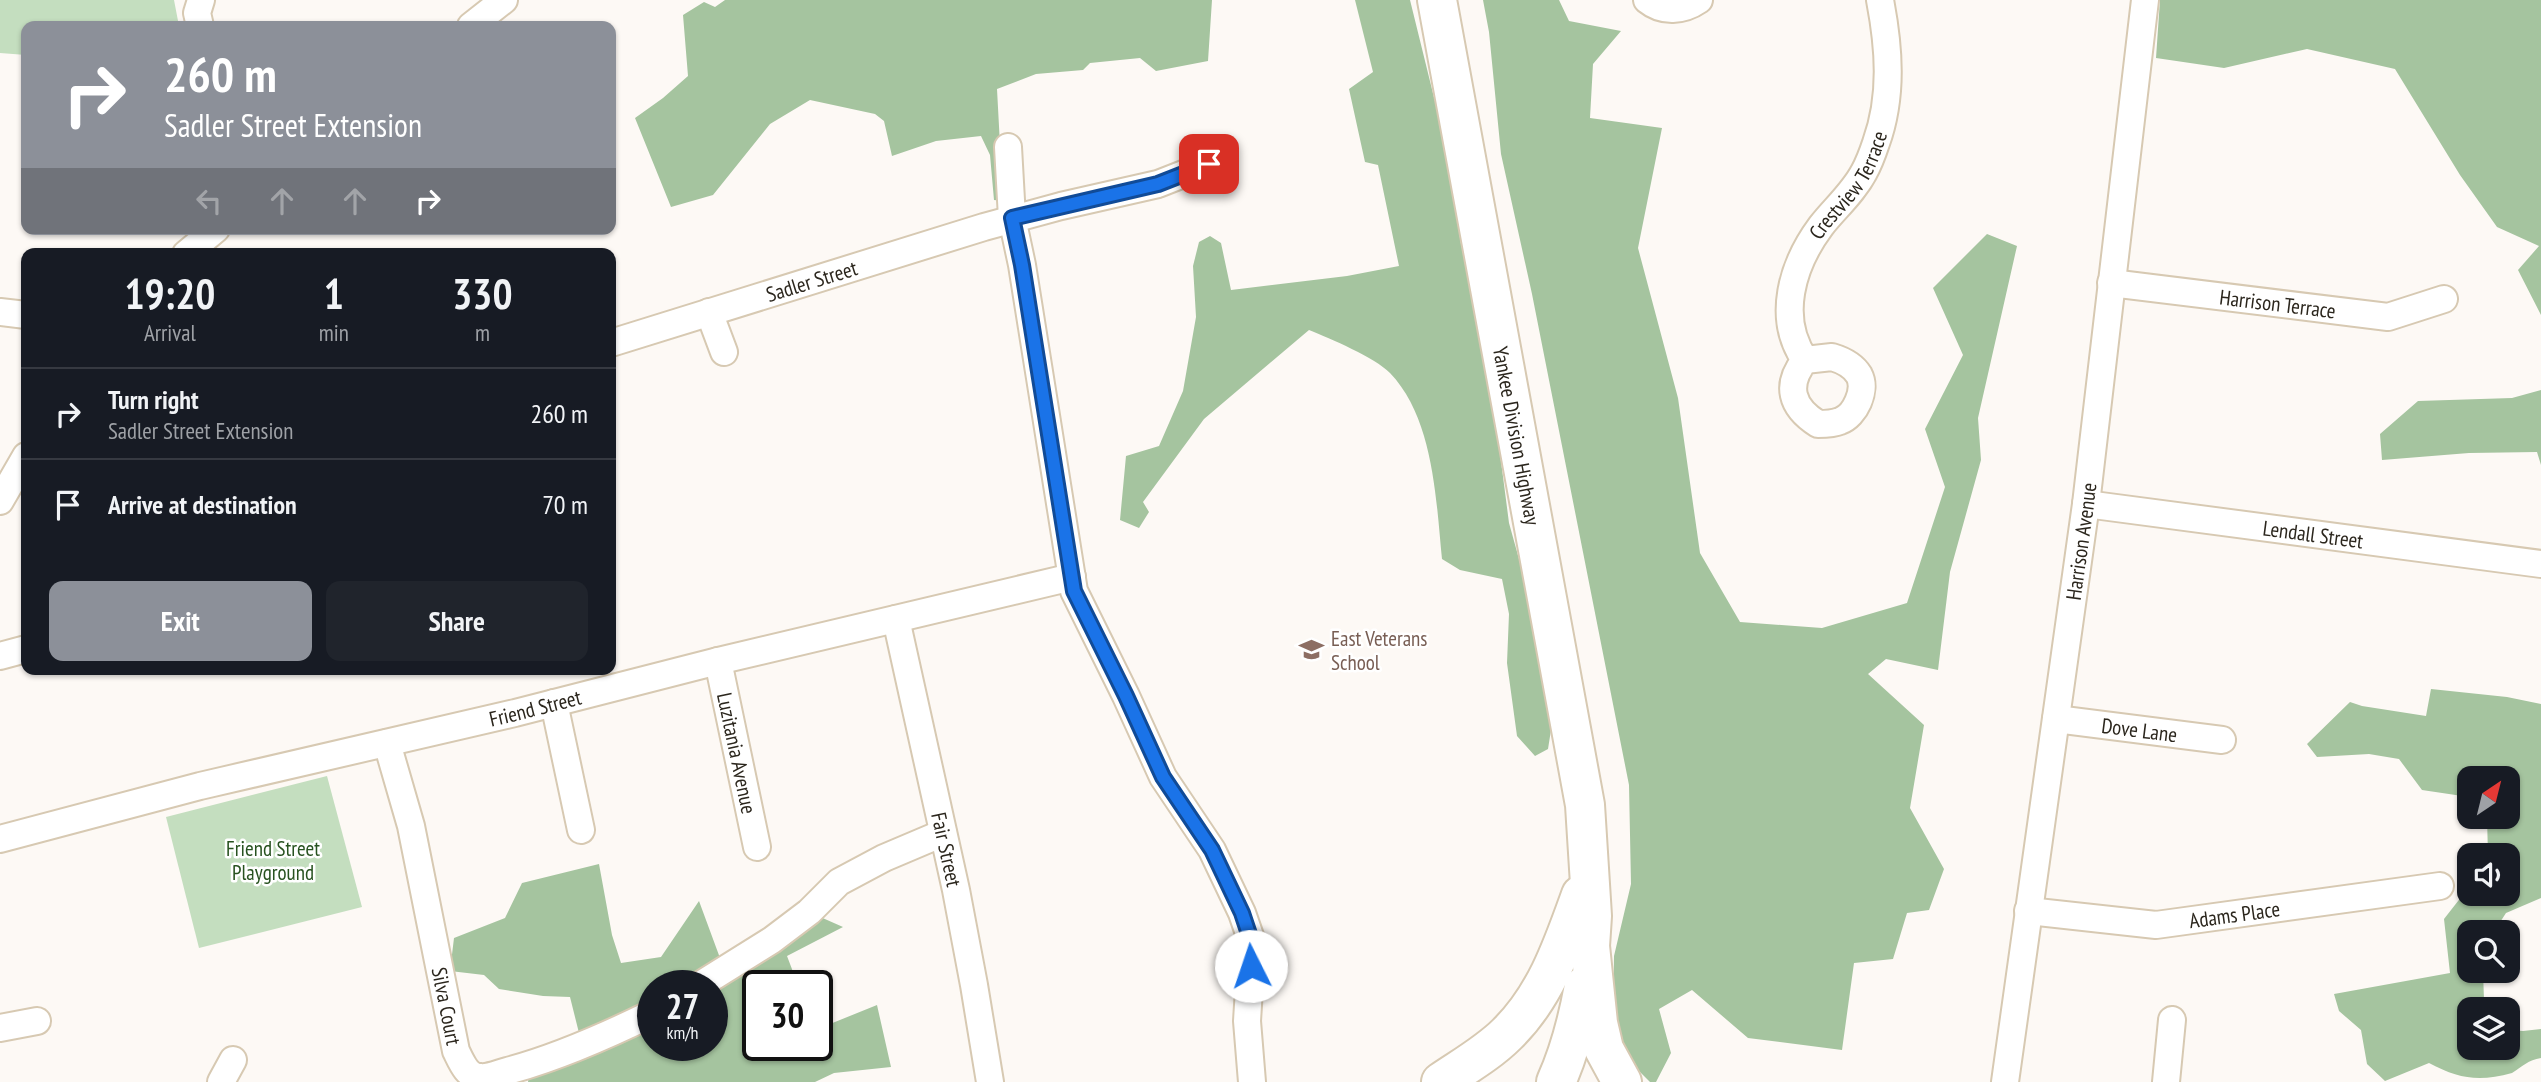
<!DOCTYPE html>
<style>
body{margin:0;font-family:"PT Sans Narrow",sans-serif;background:#20242c;color:#f1f3f6;height:100vh;display:flex;flex-direction:column;font-size:26px;white-space:nowrap}
*{box-sizing:border-box;margin:0}
p{font-size:23px;color:#9ea1a6}
.icon{flex:none;width:38px;height:38px;fill:none;stroke:currentColor;stroke-width:2;stroke-linecap:round;stroke-linejoin:round}
.map{position:relative;flex:1;overflow:hidden}
.side{position:absolute;left:21px;top:248px;width:595px;height:427px;display:flex;flex-direction:column;background:#171b24;border-radius:14px;box-shadow:0 2px 5px #0004}
.side>*{flex:none}
.top-card{position:absolute;left:21px;top:21px;width:595px;height:214px;border-radius:14px;box-shadow:0 2px 5px #0004;background:#8c9099;color:#fff;overflow:hidden}
.needle{width:46px;rotate:35deg}
.buttons{position:absolute;left:2457px;top:766px;display:grid;gap:14px}
.buttons a{display:grid;place-items:center;width:63px;height:63px;border-radius:14px;background:#171b24;box-shadow:0 2px 5px #0004;font-size:35px}
.speed{position:absolute;left:637px;top:970px;display:flex;gap:14px;font-size:35px;font-weight:700;text-align:center}
.speed>*{display:grid;place-content:center;width:91px;height:91px;border-radius:50%;background:#171b24;box-shadow:0 2px 5px #0004;line-height:1}
.speed small{font-size:18px;font-weight:400}
.speed .limit{border:4px solid #111;border-radius:10px;background:#fff;color:#111}
.pin{position:absolute;display:grid;place-items:center;width:60px;height:60px;color:#fff;margin:-30px;border-radius:14px;box-shadow:0 4px 10px #0006}
.me{position:absolute;width:77px;margin:-38px;rotate:356deg;stroke-linejoin:round;filter:drop-shadow(0 0 5px #0008)}
.turn{display:flex;align-items:center;gap:24px;height:147px;padding:0 28px;font-size:32px}
.turn .icon{width:91px;height:91px;stroke-width:2.5}
.turn b{display:block;font-size:49px;line-height:60px}
.lanes{display:flex;align-items:center;height:66px;padding:0 28px;background:#0003;justify-content:center;gap:35px;direction:ltr}
.lanes .off{opacity:.35}
.eta{display:flex;justify-content:space-evenly;align-items:center;height:119px;text-align:center}
.eta b{font-size:42px;font-weight:700;line-height:49px}
.primary-button{display:flex;gap:14px;margin-top:auto;padding:14px 28px}
.primary-button a{flex:1;height:80px;border-radius:14px;background:#8c9099;color:#fff;font-size:28px;font-weight:700;line-height:80px;text-align:center}
.primary-button a+a{background:#20242c;color:#f1f3f6}
ul{padding:0;list-style:none}
li{display:flex;align-items:center;gap:21px;height:91px;padding:0 28px;border-top:2px solid #363941}
li div{flex:1}
li b{display:block;font-size:26px}
li em{font-style:normal}
.map>svg:first-child{display:block}
.green{fill:#c4debf}
.forest{fill:#a5c49f;fill-rule:evenodd}
.lines{fill:none;stroke-linecap:round;stroke-linejoin:round}
.minor-casing{stroke:#d7c9b2;stroke-width:30}
.highway-casing{stroke:#d7c9b2;stroke-width:42}
.minor{stroke:#fff;stroke-width:26}
.highway{stroke:#fff;stroke-width:38}
.route-casing{stroke:#114b97;stroke-width:18}
.route{stroke:#1a73e8;stroke-width:12}
.labels{text-anchor:middle;dominant-baseline:central;stroke-width:5;stroke-linejoin:round;paint-order:stroke}
.street-label{font-size:21px;fill:#2b261d;stroke:#fff}
.education-label{font-size:21px;fill:#785e54;stroke:#fff;text-anchor:start}
.park-label{font-size:21px;fill:#285220;stroke:#fff}
</style>
<div class="map">
<svg width="2541" height="1082" viewBox="0 0 2541 1082">
<rect width="100%" height="100%" fill="#fdf9f5"/>
<g class="green">
<polygon points="0,0 174,0 179,26 26,26 26,55 0,53"/>
<polygon points="327,776 362,907 199,948 166,817"/>
</g>
<g class="forest">
<polygon points="725,0 1212,0 1208,61 1156,71 1140,58 1090,63 1083,70 1036,74 997,89 1003,201 994,200 990,155 981,136 936,141 892,156 884,121 875,114 810,100 770,124 713,195 671,207 635,118 663,98 688,76 683,15 704,2 715,7"/>
<path d="M1355 0H1410L1443 134 1461 244 1487 353 1509 523 1534 613 1542 681 1551 730 1548 749 1535 756 1517 736 1507 663 1509 614 1502 579 1460 570 1442 559C1436 500 1434 419 1390 373 1374 357 1331 339 1309 330L1204 419 1143 502 1149 512 1139 528 1120 520 1126 456 1159 446 1183 391 1196 317 1193 266 1199 242 1210 236 1221 243 1231 290 1347 276 1399 266 1378 165 1365 162 1349 89 1373 72Z"/>
<polygon points="1483,0 1559,0 1569,21 1621,31 1593,64 1590,118 1662,128 1638,248 1678,398 1700,553 1740,622 1822,628 1907,603 1945,487 1925,429 1963,355 1933,288 1987,234 2017,246 1978,418 1981,460 1950,572 1938,670 1886,659 1868,674 1924,725 1910,808 1944,869 1929,910 1907,913 1893,959 1854,963 1842,1050 1748,1038 1692,990 1659,1009 1671,1053 1656,1082 1650,1082 1629,1061 1613,1021 1614,956 1631,884 1629,785 1532,294 1501,154 1489,32"/>
<polygon points="2160,0 2541,0 2541,315 2518,270 2539,246 2497,227 2460,175 2395,69 2307,49 2224,68 2156,58"/>
<polygon points="2541,390 2541,465 2537,452 2469,453 2382,460 2380,434 2418,401 2512,398"/>
<path d="M2431 689 2507 697 2541 704V898L2506 913 2493 933H2469V971H2483L2484 1000 2491 1010H2469V1048H2508V1030L2523 1031 2541 1029V1058C2528 1060 2523 1066 2512 1073 2479 1082 2459 1079 2429 1063L2385 1081 2367 1064 2361 1030 2339 1011 2334 994 2450 973 2444 919 2469 887V894H2508V856H2488L2487 817H2508V779H2469V797L2422 790 2399 759 2369 754 2317 757 2307 744 2350 702 2362 706 2426 716Z"/>
<path d="M599 864 612 935 621 963 661 957 699 901 720 958 809 912 843 927 787 956 798 985H758V1045H817V1014L830 1024 877 1005 891 1067 834 1073 815 1082H528L530 1065 580 1037 570 997 543 996 499 989 484 975 450 971 454 938 505 918 522 883ZM653 985H712V1045H653Z"/>
</g>
<g class="lines">
<defs>
<g id="minor">
<path d="M1647 0C1663 13 1683 11 1699 0"/>
<polyline points="200,26 197,13 201,0"/>
<polyline points="471,26 504,0"/>
<polyline points="1008,147 1012,218 1022,265 1074,591 1126,696 1163,777 1212,850 1242,913 1252,942 1247,1021 1252,1082"/>
<polyline points="186,254 216,229"/>
<path id="s1" d="M2111 283 2388 317 2444 299"/>
<polyline points="0,312 26,315"/>
<polyline points="709,312 724,352"/>
<path id="s2" d="M611 343 984 227 1061 206 1158 184 1209 164"/>
<path d="M1832 357C1842 360 1853 365 1859 375 1867 390 1855 416 1840 421 1833 424 1825 424 1818 424 1791 407 1785 385 1805 360Z"/>
<path id="s3" d="M1805 360C1776 318 1792 265 1821 226 1835 208 1853 193 1864 172 1869 163 1873 152 1876 143 1893 96 1889 47 1880 0"/>
<polyline points="0,501 26,456"/>
<path id="s4" d="M2086 504 2541 564"/>
<path id="s5" d="M896 619 956 890 974 985 990 1082"/>
<polyline points="0,656 26,649"/>
<path id="s6" d="M718 661 757 847"/>
<polyline points="554,703 581,830"/>
<path id="s7" d="M2056 719 2222 740"/>
<path id="s8" d="M387 743 411 826 456 1051C461 1061 467 1077 480 1077 488 1078 499 1073 507 1071 557 1058 606 1036 653 1013"/>
<path id="s9" d="M0 839 200 786 515 713 718 661 1072 577"/>
<path id="s10" d="M2028 911 2156 925 2440 886"/>
<polyline points="700,985 772,940 809,912 839,882 884,858 943,833"/>
<polyline points="0,1028 37,1021"/>
<polyline points="221,1082 233,1060"/>
<path id="s11" d="M2005 1082 2086 504 2145 0"/>
<polyline points="2166,1082 2172,1020"/>
</g>
<g id="highway">
<path id="s12" d="M1437 0 1585 805 1592 916 1590 946 1598 1023 1604 1049 1622 1082"/>
<path d="M1441 1082C1463 1067 1488 1053 1507 1034 1546 996 1563 945 1581 895"/>
<path d="M1556 1082C1570 1051 1578 1019 1584 986"/>
</g>
</defs>
<use href="#minor" class="minor-casing"/>
<use href="#highway" class="highway-casing"/>
<use href="#minor" class="minor"/>
<use href="#highway" class="highway"/>
</g>
<g class="lines">
<defs>
<polyline id="route" points="1209,164 1158,184 1012,218 1022,265 1074,591 1126,696 1163,777 1212,850 1242,913 1252,943 1251,966"/>
</defs>
<use href="#route" class="route-casing"/>
<use href="#route" class="route"/>
</g>
<defs>
<symbol id="school-bare" viewBox="-9 -9 18 18"><path d="M0-5L7-2L0 1L-7-2ZM-4 1L0 2.5L4 1V4Q0 6-4 4Z" fill="#8d6e63" stroke="#fff" stroke-width="2.5" paint-order="stroke"/></symbol>
</defs>
<g fill-rule="evenodd">
<use href="#school-bare" x="1294" y="632" width="35" height="35"/>
</g>
<g class="labels">
<g class="street-label">
<text stroke="none"><textPath href="#s3" startOffset="194">Crestview Terrace</textPath></text>
<text stroke="none"><textPath href="#s2" startOffset="210">Sadler Street</textPath></text>
<text stroke="none"><textPath href="#s1" startOffset="168">Harrison Terrace</textPath></text>
<text stroke="none"><textPath href="#s12" startOffset="443">Yankee Division Highway</textPath></text>
<text stroke="none"><textPath href="#s4" startOffset="229">Lendall Street</textPath></text>
<text stroke="none"><textPath href="#s11" startOffset="546">Harrison Avenue</textPath></text>
<text stroke="none"><textPath href="#s9" startOffset="551">Friend Street</textPath></text>
<text stroke="none"><textPath href="#s7" startOffset="84">Dove Lane</textPath></text>
<text stroke="none"><textPath href="#s6" startOffset="94">Luzitania Avenue</textPath></text>
<text stroke="none"><textPath href="#s5" startOffset="236">Fair Street</textPath></text>
<text stroke="none"><textPath href="#s10" startOffset="208">Adams Place</textPath></text>
<text stroke="none"><textPath href="#s8" startOffset="270">Silva Court</textPath></text>
</g>
<g class="education-label">
<text x="1331" y="638">East Veterans<tspan x="1331" dy="24">School</tspan></text>
</g>
<g class="park-label">
<text x="273" y="848">Friend Street<tspan x="273" dy="24">Playground</tspan></text>
</g>
</g>
</svg>
<div class="buttons">
<a><svg class="needle" viewBox="-14 -14 28 28"><path d="M0-13l5 13h-10z" fill="#e53935"/><path d="M0 13l5-13h-10z" fill="#9ea1a6"/></svg></a>
<a><svg class="icon" aria-label="sound" viewBox="0 0 24 24"><path d="M4 9h4l5-4v14l-5-4H4zM17 9q2 3 0 6"/></svg></a>
<a><svg class="icon" aria-label="search" viewBox="0 0 24 24"><circle cx="10" cy="10" r="6"/><path d="M15 15l6 6"/></svg></a>
<a><svg class="icon" aria-label="layers" viewBox="0 0 24 24"><path d="M12 4l9 5-9 5-9-5zM3 14l9 5 9-5"/></svg></a>
</div>
<div class="speed"><div>27<small>km/h</small></div><div class="limit">30</div></div>
<div class="pin" style="left:1209px;top:164px;background:#d93025"><svg class="icon" aria-label="arrive" viewBox="0 0 24 24"><path d="M6 21V4h12l-3 4 3 4H6"/></svg></div>
<svg class="me" style="left:1251px;top:966px" viewBox="-20 -20 40 40"><circle r="19" fill="#fff"/><path d="M0-13L10 11 0 6-10 11z" fill="#1a73e8"/></svg>
<div class="top-card">
<div class="turn"><svg class="icon" aria-label="right" viewBox="0 0 24 24"><path d="M7 20v-9h11M14 6l5 5-5 5"/></svg><div><b>260 m</b>Sadler Street Extension</div></div>
<div class="lanes"><svg class="icon off" aria-label="left" viewBox="0 0 24 24"><path d="M17 20v-9H6M10 6l-5 5 5 5"/></svg><svg class="icon off" aria-label="ahead" viewBox="0 0 24 24"><path d="M12 20V5M6 11l6-6 6 6"/></svg><svg class="icon off" aria-label="ahead" viewBox="0 0 24 24"><path d="M12 20V5M6 11l6-6 6 6"/></svg><svg class="icon" aria-label="right" viewBox="0 0 24 24"><path d="M7 20v-9h11M14 6l5 5-5 5"/></svg></div>
</div>
<section class="side">
<div class="eta">
<div><b>19:20</b><p>Arrival</p></div>
<div><b>1</b><p>min</p></div>
<div><b>330</b><p>m</p></div>
</div>
<ul>
<li><svg class="icon" aria-label="right" viewBox="0 0 24 24"><path d="M7 20v-9h11M14 6l5 5-5 5"/></svg><div><b>Turn right</b><p>Sadler Street Extension</p></div><em>260 m</em></li>
<li><svg class="icon" aria-label="arrive" viewBox="0 0 24 24"><path d="M6 21V4h12l-3 4 3 4H6"/></svg><div><b>Arrive at destination</b></div><em>70 m</em></li>
</ul>
<div class="primary-button"><a>Exit</a><a>Share</a></div>
</section>
</div>
